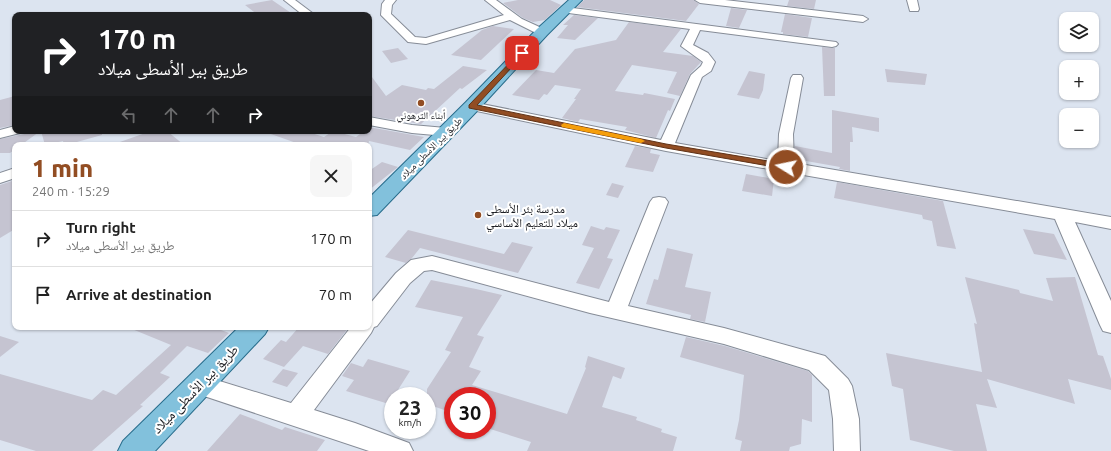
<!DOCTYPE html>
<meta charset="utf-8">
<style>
body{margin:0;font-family:Ubuntu,"Noto Naskh Arabic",sans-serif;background:#f6f6f6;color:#222;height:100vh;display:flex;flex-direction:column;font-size:15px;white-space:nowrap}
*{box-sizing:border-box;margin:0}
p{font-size:13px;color:#767676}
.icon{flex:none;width:22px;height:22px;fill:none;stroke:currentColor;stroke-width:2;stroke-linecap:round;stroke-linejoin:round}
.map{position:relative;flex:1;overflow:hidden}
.sheet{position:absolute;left:12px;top:142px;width:360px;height:188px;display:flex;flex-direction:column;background:#fff;border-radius:8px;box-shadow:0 1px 3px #0004}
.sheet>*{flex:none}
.top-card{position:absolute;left:12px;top:12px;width:360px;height:122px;border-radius:8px;box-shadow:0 1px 3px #0004;background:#202124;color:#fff;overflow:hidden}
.buttons{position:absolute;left:1059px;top:12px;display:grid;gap:8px}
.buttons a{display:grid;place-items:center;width:40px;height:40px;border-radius:8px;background:#fff;box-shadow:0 1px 3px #0004;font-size:20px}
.speed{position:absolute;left:384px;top:387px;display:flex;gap:8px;font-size:20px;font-weight:700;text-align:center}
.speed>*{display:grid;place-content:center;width:52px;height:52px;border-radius:50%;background:#fff;box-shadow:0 1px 3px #0004;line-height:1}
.speed small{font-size:10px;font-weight:400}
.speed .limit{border:6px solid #d22;background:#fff;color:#111}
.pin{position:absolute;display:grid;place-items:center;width:34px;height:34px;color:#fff;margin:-17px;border-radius:8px;box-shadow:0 2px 6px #0006}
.me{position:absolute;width:44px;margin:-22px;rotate:280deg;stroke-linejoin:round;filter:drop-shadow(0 0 3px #0008)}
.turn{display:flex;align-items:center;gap:14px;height:84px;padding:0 20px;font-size:18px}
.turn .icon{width:52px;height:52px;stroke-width:2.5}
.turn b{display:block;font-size:28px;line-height:34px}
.lanes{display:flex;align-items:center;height:38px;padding:0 20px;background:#0003;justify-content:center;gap:20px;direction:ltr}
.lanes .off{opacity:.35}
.round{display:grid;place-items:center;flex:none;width:42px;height:42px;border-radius:8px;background:#f6f6f6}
.headline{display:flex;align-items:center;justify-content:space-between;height:68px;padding:0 20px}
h1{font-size:24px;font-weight:800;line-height:30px;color:#924d23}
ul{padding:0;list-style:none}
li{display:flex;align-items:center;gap:12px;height:56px;padding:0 20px;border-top:1px solid #e0e0e0}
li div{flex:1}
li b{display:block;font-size:15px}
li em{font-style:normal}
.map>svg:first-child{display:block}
.building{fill:#c5c4d1}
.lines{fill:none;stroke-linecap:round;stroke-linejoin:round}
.minor-casing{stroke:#868c97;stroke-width:2}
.primary-casing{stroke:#276c8b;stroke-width:2}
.minor{fill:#fff;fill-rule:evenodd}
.primary{fill:#82c1dc;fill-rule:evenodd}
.route{fill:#924d23;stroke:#5f3217}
.slow{fill:#f59e0b}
.poi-dot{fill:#924d23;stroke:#fff;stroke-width:1.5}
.labels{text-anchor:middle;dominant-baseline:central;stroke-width:4;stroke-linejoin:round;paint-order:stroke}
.far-poi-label{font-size:10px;fill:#191b20;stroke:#fff}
.far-street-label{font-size:10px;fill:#191b20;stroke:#fff}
.poi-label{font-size:12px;fill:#191b20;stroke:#fff;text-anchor:start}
.near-street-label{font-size:14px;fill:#191b20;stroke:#fff}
</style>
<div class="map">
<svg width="1111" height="451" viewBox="0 0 1111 451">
<rect width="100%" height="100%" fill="#dce4f0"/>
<g class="building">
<polygon points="272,0 294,15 258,15 245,5"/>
<polygon points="518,0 550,0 561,5 545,20 533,22 523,18 503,3"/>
<polygon points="584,0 694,0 699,4 686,21 577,7"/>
<polygon points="789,0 816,0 814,9 787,6"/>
<polygon points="731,8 747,10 739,28 726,26"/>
<polygon points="785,14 812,18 808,37 783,34 783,32 781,32"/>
<polygon points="574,15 598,18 575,40 557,38 568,25 563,25"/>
<polygon points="629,22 681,29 663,52 693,56 701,62 690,74 680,96 667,93 677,72 632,65 615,91 643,95 644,93 675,99 670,111 668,110 656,138 625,130 627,127 580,119 578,122 562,118 576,99 574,99 581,89 555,85 547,95 544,94 539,100 512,95 536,70 554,73 575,49 616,40"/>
<polygon points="493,26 514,29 481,60 451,55 482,30"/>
<polygon points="822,47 835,48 835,96 824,96"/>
<polygon points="398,48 408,59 391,63 382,51"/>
<polygon points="463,66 487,70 462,89 460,88 421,124 369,116 369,73 386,96 402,85 426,90 428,88 434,89"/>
<polygon points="885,69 927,74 925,85 887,82"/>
<polygon points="749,71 765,74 763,90 759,99 737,95"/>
<polygon points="15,96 15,125 0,128 0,100"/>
<polygon points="832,110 879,118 879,132 852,127 853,142 850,142 850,171 839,169 840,167 795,159 795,146 832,153"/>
<polygon points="369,127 424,137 410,150 369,141 368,145 302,145 268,133 268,131 305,131 324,137 333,131 356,137 364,131 369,131"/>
<polygon points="39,131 39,132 21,145 15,145 15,149 10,153 0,153 0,139"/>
<polygon points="41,131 102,131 102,135 66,145 64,145 63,141 45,145"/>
<polygon points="151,131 167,131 184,145 118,145 117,143"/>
<polygon points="635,146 651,149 650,153 660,155 653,172 625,167"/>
<polygon points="382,162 398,167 369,190 369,171"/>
<polygon points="746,174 774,179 772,196 742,191"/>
<polygon points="15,180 15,229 0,238 0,185"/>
<polygon points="837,182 943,201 956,249 937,246 932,221 923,219 922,215 834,198"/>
<polygon points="612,183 624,186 618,198 606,195"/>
<polygon points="591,226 604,230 606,227 620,230 607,258 613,259 599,289 576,283 594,248 582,245"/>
<polygon points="1023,229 1054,234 1067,260 1034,254"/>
<polygon points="408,230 504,254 512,242 533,247 518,273 420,248 412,258 406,263 385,257"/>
<polygon points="667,248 693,254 685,287 711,292 705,322 690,319 691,315 646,304 654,279 658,280"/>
<polygon points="965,277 1019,290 1020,293 1053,301 1046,278 1075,277 1098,355 1103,356 1111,379 1111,390 1068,379 1075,404 987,379 997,408 976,404 987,451 954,451 910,440 903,389 892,386 886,353 982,372 974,323 977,324"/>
<polygon points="431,280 476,289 502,295 477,335 484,337 469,367 481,371 472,385 567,414 586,368 585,367 588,356 625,368 621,379 613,376 602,407 637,417 636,420 662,429 661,432 677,437 673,451 527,451 531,442 487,428 487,396 453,396 453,413 427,404 427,389 451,352 445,350 463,317 415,307"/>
<polygon points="127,327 213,327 229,333 208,353 187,346 160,373 170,377 140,405 143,406 92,451 36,451 0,440 0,374 92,400 103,390 116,395 171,345"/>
<polygon points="299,327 349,327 328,354 303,346 284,367 263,359 281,340 286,342"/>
<polygon points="0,336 19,342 0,357"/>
<polygon points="686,337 725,346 808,371 812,375 812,422 802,419 801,444 790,447 789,451 740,451 742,441 735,439 739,420 744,375 680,357"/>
<polygon points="368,359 410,371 389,404 346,391 354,380 342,376 351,363 363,367"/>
<polygon points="283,369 298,373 287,387 272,382"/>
<polygon points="240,414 282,430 285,427 325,440 317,451 207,451"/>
</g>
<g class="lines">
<defs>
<g id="minor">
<polygon points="284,0 295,0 315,15 303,15"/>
<polygon points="385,0 396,0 392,5 391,14 415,37 426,38 504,15 485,0 496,0 522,19 546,30 547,32 546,34 538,34 510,20 426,44 408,42 381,15 382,4"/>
<polygon points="695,0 725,0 863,16 868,19 863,22 700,3"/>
<polygon points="907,0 917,0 919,9 918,11 910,11"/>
<polygon points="565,7 836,42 838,44 836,46 832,47 700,30 693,45 708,53 715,62 711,71 702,77 675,143 778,161 779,134 791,78 793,75 801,75 803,78 793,134 794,163 1111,217 1111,229 1075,222 1111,301 1111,333 1103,331 1100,325 1055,219 666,151 467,109 465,106 467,103 472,102 661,140 691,75 701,66 703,62 681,46 690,29 561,12 560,10"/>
<polygon points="369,117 412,125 446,128 451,129 453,132 451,135 446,136 412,133 369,125"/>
<polygon points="15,126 15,131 22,131 20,133 0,138 0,130"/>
<polygon points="15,168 15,178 0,183 0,173"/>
<polygon points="659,197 665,198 668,202 628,306 724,328 825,356 848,379 852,386 859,419 860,451 834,451 833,419 829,390 809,370 724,344 590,313 432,270 424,271 410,283 377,326 374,327 371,333 314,410 355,423 409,443 413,451 369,451 192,392 188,385 192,378 200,375 291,403 351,327 369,327 369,305 396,273 411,260 432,256 609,302 650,202 653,198"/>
</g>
<g id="primary">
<polygon points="569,0 582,0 547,35 478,110 377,215 369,216 369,198 466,102 537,29"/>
<polygon points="239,327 269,327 265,334 155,451 118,451 123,441"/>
</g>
</defs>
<use href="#minor" class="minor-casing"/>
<use href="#primary" class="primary-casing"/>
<use href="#minor" class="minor"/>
<use href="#primary" class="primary"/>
</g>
<polygon class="route" points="520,52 525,53 477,105 666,144 786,164 790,167 786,169 666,148 469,108 469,105"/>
<polygon class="slow" points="564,123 641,139 645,141 641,143 562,127 561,125"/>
<g class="poi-dot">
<circle cx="421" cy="103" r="4"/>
<circle cx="478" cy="215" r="4"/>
</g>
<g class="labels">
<g class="far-poi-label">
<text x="421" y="115">أبناء الترهوني</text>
</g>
<g class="far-street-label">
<text transform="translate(431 148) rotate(-45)">طريق بير الأسطى ميلاد</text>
</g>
<g class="poi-label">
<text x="486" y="208">مدرسة بئر الأسطى<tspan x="486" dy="14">ميلاد للتعليم الأساسي</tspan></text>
</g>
<g class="near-street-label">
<text transform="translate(195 389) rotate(-46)">طريق بير الأسطى ميلاد</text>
</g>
</g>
</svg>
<div class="buttons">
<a><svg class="icon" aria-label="layers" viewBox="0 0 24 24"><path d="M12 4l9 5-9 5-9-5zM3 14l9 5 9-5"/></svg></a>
<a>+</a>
<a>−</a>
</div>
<div class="speed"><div>23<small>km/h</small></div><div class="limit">30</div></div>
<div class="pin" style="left:522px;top:53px;background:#d93025"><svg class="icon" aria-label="arrive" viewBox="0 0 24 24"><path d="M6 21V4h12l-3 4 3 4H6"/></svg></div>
<svg class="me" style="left:786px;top:167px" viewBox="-20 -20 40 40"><circle r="17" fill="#924d23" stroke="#fff" stroke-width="3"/><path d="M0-11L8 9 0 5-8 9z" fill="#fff"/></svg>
<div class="top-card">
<div class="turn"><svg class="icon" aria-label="right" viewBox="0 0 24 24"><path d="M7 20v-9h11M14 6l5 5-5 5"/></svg><div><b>170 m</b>طريق بير الأسطى ميلاد</div></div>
<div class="lanes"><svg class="icon off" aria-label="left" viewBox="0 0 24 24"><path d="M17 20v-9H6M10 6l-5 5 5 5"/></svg><svg class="icon off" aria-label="ahead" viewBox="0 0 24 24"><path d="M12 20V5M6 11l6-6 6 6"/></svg><svg class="icon off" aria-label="ahead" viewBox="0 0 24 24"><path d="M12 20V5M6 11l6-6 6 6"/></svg><svg class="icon" aria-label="right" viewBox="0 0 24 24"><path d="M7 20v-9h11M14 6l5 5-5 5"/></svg></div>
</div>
<section class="sheet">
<div class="headline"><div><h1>1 min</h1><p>240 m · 15:29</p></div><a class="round"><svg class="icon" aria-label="close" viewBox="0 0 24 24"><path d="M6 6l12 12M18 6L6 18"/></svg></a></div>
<ul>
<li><svg class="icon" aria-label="right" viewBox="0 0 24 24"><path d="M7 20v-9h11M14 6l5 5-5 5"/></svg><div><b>Turn right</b><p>طريق بير الأسطى ميلاد</p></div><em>170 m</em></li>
<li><svg class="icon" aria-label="arrive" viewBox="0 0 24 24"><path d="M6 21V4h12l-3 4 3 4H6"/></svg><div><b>Arrive at destination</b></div><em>70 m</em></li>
</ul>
</section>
</div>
